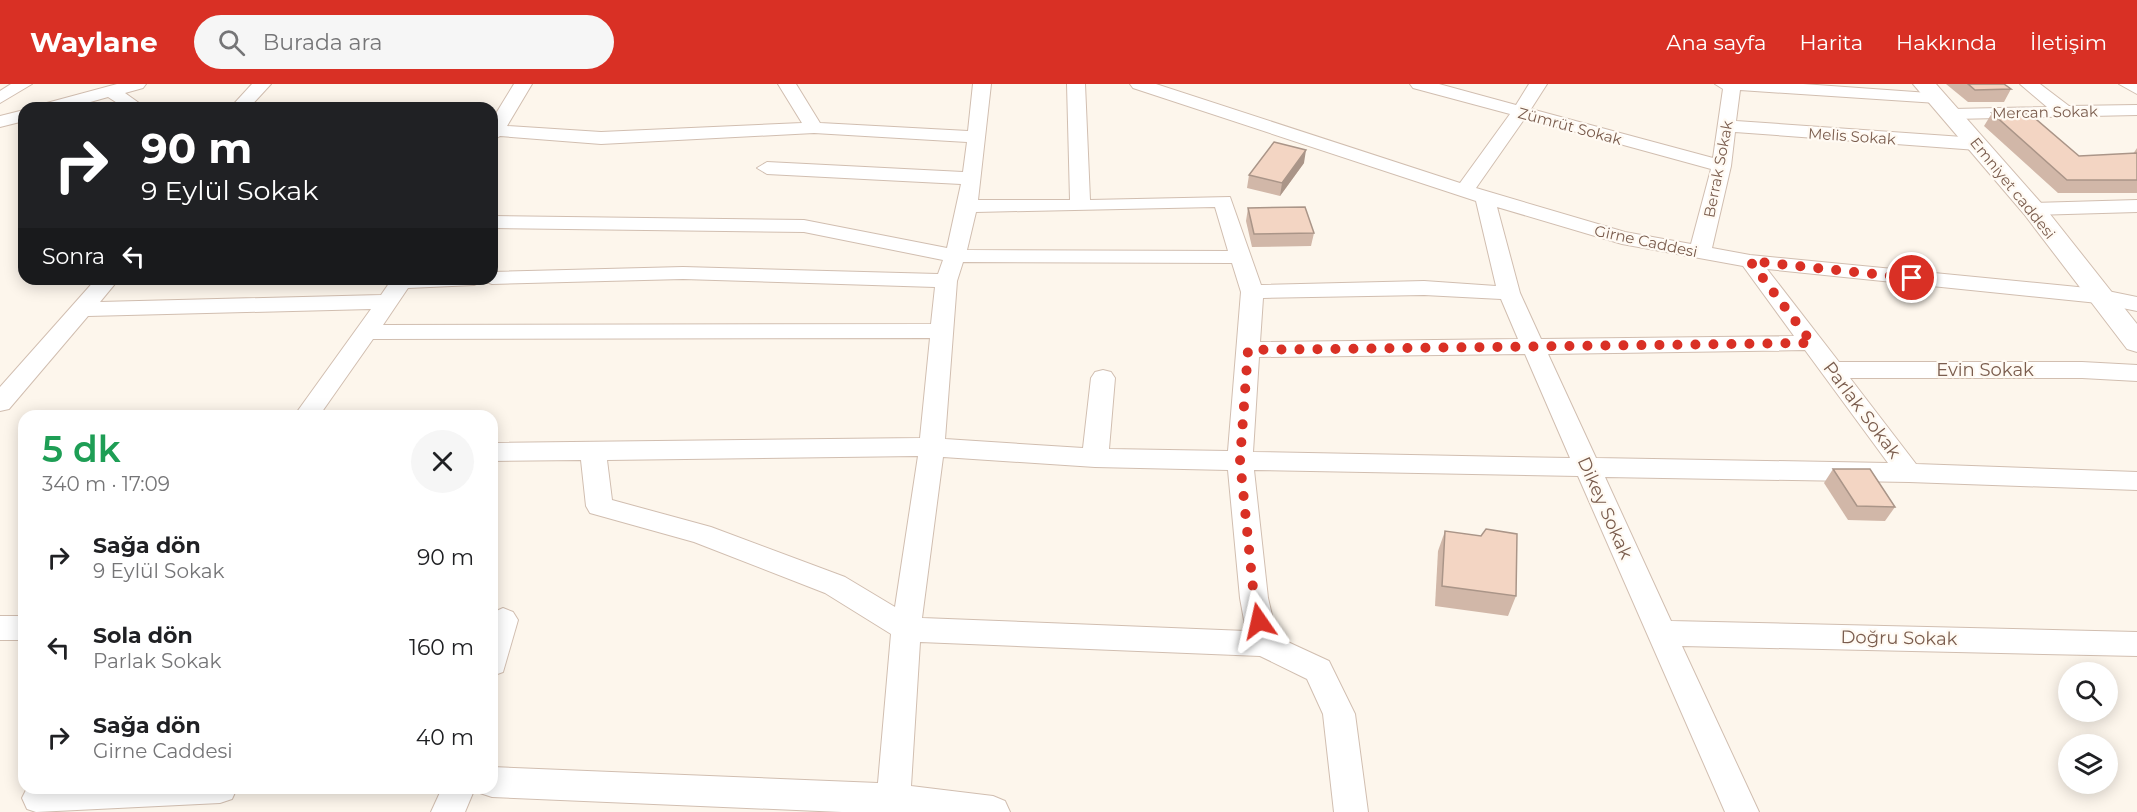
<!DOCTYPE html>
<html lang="tr">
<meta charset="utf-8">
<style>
body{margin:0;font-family:Montserrat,sans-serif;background:#f6f6f6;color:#202124;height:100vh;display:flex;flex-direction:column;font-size:22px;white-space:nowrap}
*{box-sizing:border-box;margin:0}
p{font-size:20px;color:#757577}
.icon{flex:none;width:33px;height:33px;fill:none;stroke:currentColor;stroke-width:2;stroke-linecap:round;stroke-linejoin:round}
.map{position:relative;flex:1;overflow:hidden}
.panel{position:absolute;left:18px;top:326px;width:480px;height:384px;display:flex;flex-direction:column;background:#fff;border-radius:18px;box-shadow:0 3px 15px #0003}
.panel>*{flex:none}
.guide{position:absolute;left:18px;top:18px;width:480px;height:183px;border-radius:18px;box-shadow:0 3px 15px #0003;background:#202124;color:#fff;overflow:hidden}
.tools{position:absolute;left:2058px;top:578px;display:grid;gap:12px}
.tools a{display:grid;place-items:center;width:60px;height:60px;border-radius:50%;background:#fff;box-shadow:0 3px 15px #0003;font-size:30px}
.pin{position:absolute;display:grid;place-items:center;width:51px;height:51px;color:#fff;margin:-26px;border:3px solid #fff;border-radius:50%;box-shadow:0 2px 6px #0007}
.me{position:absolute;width:66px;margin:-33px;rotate:349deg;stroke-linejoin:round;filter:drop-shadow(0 0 4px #0008)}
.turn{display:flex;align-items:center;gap:21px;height:126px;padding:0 24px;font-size:27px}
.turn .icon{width:78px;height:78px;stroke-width:2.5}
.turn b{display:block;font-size:42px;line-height:51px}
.then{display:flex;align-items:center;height:57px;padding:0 24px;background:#0003;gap:12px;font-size:22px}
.round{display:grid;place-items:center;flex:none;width:63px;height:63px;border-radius:32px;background:#f6f6f6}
.overview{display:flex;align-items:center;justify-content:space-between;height:102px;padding:0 24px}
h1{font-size:36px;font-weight:600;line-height:45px;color:#1e9e55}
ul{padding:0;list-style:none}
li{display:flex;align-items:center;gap:18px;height:90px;padding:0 24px}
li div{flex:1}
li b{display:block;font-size:22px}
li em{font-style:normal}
header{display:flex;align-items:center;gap:36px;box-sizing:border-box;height:84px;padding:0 30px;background:#d93025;color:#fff}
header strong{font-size:28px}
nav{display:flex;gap:33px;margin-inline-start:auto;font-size:21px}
.search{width:420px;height:54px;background:#f6f6f6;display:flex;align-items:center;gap:15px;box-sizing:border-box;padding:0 21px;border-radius:33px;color:#757577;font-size:22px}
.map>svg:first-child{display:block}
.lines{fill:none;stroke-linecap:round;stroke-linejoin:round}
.minor-casing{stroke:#d1beb0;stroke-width:2}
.tertiary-casing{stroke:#d1beb0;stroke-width:2}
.minor{fill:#fff;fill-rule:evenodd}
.tertiary{fill:#fff;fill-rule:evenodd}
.wall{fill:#d1b7a8}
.shaded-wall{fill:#aa9588}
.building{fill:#f3d5c3;stroke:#aa9588;stroke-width:1.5}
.route{stroke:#d93025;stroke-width:10;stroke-dasharray:0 18}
.labels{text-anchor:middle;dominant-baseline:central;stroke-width:4.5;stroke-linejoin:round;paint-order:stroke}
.far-street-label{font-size:15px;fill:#7a5c4d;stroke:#fffaf3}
.street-label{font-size:18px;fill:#7a5c4d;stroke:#fffaf3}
</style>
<header>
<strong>Waylane</strong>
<div class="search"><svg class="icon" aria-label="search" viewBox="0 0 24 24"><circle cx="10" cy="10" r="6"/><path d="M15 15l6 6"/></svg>Burada ara</div>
<nav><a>Ana sayfa</a><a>Harita</a><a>Hakkında</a><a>İletişim</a></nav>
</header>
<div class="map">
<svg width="2137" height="728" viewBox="0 0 2137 728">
<rect width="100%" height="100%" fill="#fdf6ec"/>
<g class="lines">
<defs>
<g id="minor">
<polygon points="11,0 32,0 0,19 0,7"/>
<polygon points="117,0 146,0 143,4 125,9 146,24 125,24 108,13 69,24 40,24 43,20"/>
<polygon points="252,0 271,0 249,24 230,24"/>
<path d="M514 0H532L507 42 601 48 802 39 778 0H796L820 39 968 47 973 0H991L978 116H1070L1067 0H1085L1090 116 1230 113 1261 201 1424 197 1496 202 1476 117 1133 4 1130 0H1156L1460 99 1510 30 1413 4 1410 0H1439L1516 21 1529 0H1547L1531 25 1713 74 1723 5 1715 0H1803L1943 10 1946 14 1943 18 1937 19 1740 6 1736 37 1977 54 1986 60 1977 66 1735 48 1731 82 1712 164 1750 171 2098 205 2137 213V227L2098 219 1767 185 1839 278H2082L2137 281V297L2082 294H1850L1916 380 2137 388V406L1909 398 1605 393 1671 537 2137 548V572L1682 562 1759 728H1725L1578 392 1254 386 1268 514 1277 553 1329 577 1355 630 1368 728H1334L1323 630 1307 595 1260 572 920 558 911 702 993 712 1005 717 1010 728H842L492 713 480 709 478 704H492V683L878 699 891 550 825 509 694 458 590 429 586 422 581 376 492 377V359L920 354 930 254 373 255 319 332H294L371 225 88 232 9 325 0 327V303L96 195H119L100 218 381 211 392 195H492V188L683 183 938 190 943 176 804 148 492 144V132L804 136 947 164 961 100 767 90 757 84 767 78 963 88 967 58 814 49 601 60 500 52 492 57V36ZM1525 34 1711 85 1691 160 1625 148 1476 104ZM1215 123 1228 167 967 166 976 128ZM1497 123 1622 160 1743 182 1794 252 1541 255 1520 209ZM963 178 1232 179 1241 208 1228 367 1109 365 1115 294 1111 288 1103 286 1095 288 1091 294 1083 364 945 355 957 197ZM683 195 935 203 931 240 383 241 408 204 474 201 483 197 492 200ZM1424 211 1501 215 1518 255 1260 258 1263 214ZM1805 266 1888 379 1596 374 1548 270ZM1525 270 1570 374 1253 368 1259 273ZM918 372 895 523 845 493 711 443 612 416 607 376ZM943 373 1095 383 1228 386 1240 514 1246 547 922 534Z"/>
<polygon points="2020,0 2040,0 2069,22 2137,21 2137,31 1953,35 1944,30 1953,25 2047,23"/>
<polygon points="2119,0 2137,0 2137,10"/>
<polygon points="24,26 24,37 0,43 0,32"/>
<polygon points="2137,116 2137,128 2033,131 2026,129 2023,125 2026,121 2033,119"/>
<polygon points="503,524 513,528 518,536 503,588 492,592 492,529"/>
<rect x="0" y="532" width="24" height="24"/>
<polygon points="27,704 237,704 232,715 220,719 36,728 27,725 22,714"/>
<polygon points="442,704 475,704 465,728 431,728"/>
</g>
<polygon id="tertiary" points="1913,0 1936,0 2042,120 2137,240 2137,268 2127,265 2024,130"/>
</defs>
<use href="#minor" class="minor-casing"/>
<use href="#tertiary" class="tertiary-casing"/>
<use href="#minor" class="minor"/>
<use href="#tertiary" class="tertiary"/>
</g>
<g class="wall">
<polygon points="1946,0 2004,0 2011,5 2004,18 1968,18"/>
<polygon points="1992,29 2079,72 2133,70 2137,64 2137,109 2058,109 1984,42"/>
<polygon points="1304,79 1280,112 1247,104 1249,91"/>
<polygon points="1248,124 1314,149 1311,162 1252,163 1246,137"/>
<polygon points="1833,385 1895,423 1885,437 1848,436 1824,399"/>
<polygon points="1445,447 1516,512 1508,532 1435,522 1438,467"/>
</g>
<polygon class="shaded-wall" points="1306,66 1304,79 1280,112 1282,99"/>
<g class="building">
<polygon points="1968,0 2004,0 2011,5 1975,6"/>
<polygon points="1992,29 2030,30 2079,72 2137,69 2137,96 2067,96"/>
<polygon points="1274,58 1306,66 1282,99 1249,91"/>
<polygon points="1305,123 1314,149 1254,150 1248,124"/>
<polygon points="1833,385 1870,385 1895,423 1857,422"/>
<polygon points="1486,445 1517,450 1516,512 1442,502 1445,447 1481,452"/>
</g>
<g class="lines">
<polyline class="route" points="1259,537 1254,514 1240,377 1248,266 1812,259 1750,177 1912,194"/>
</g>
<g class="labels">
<g class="far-street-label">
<text transform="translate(2045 28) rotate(-1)">Mercan Sokak</text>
<text transform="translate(1570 42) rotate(15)">Zümrüt Sokak</text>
<text transform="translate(1852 52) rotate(4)">Melis Sokak</text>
<text transform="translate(1718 85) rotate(-79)">Berrak Sokak</text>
<text transform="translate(2013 104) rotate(51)">Emniyet caddesi</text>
<text transform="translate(1646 157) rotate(12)">Girne Caddesi</text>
</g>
<g class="street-label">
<text x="1985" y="286">Evin Sokak</text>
<text transform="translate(1862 326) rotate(53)">Parlak Sokak</text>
<text transform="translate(1605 424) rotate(66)">Dikey Sokak</text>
<text transform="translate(1899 554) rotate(1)">Doğru Sokak</text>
</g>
</g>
</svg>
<div class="tools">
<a><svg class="icon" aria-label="search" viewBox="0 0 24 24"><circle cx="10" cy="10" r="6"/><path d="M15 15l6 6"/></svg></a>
<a><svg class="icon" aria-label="layers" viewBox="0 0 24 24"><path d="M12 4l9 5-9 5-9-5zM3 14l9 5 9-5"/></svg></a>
</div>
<div class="pin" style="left:1912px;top:194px;background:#d93025"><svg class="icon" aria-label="arrive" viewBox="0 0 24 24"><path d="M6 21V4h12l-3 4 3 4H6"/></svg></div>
<svg class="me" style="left:1259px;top:537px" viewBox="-20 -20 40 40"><path d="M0-17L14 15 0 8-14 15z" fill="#d93025" stroke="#fff" stroke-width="4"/></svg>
<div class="guide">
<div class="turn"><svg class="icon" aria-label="right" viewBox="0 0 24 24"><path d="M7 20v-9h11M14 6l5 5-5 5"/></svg><div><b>90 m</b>9 Eylül Sokak</div></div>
<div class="then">Sonra<svg class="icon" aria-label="left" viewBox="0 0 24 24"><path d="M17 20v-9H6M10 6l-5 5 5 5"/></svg></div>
</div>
<section class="panel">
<div class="overview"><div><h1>5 dk</h1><p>340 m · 17:09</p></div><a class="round"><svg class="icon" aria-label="close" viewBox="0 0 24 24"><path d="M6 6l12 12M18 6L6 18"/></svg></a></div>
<ul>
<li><svg class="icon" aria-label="right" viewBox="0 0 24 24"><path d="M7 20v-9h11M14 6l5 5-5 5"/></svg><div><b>Sağa dön</b><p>9 Eylül Sokak</p></div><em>90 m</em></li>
<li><svg class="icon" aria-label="left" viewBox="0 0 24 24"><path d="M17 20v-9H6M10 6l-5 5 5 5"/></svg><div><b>Sola dön</b><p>Parlak Sokak</p></div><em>160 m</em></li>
<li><svg class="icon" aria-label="right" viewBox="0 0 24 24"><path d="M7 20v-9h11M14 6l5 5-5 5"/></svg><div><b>Sağa dön</b><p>Girne Caddesi</p></div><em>40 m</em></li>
</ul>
</section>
</div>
